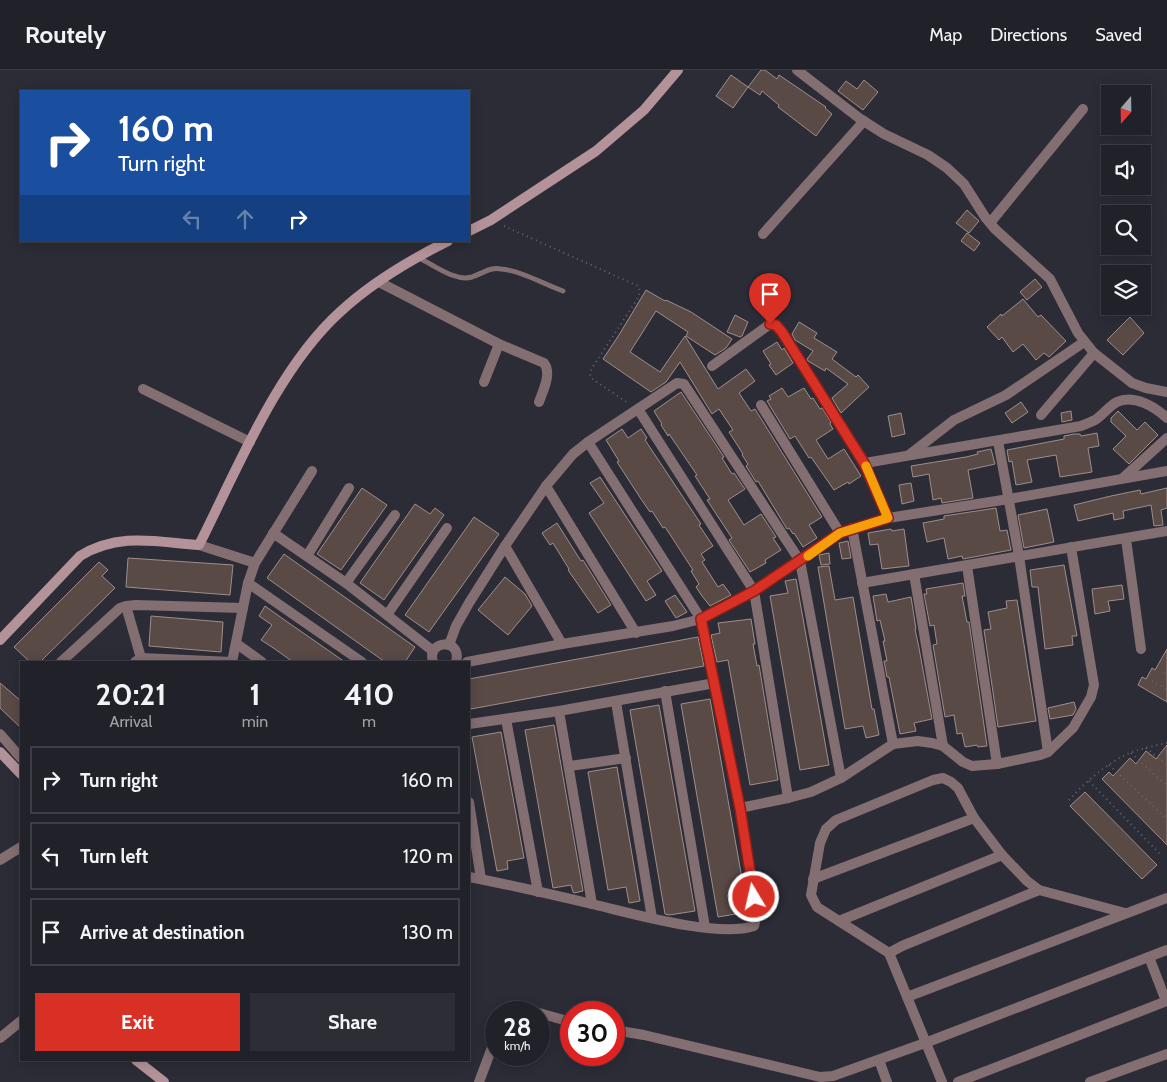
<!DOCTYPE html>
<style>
body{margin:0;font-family:Cabin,sans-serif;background:#2d2e35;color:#f1f3f6;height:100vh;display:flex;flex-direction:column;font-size:19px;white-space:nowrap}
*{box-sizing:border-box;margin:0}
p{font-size:16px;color:#a2a3a8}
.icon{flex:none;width:28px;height:28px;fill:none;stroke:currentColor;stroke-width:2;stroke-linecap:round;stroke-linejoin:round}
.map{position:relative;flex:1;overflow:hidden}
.details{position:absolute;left:20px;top:591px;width:450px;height:400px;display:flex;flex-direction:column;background:#212129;border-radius:0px;box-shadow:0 2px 12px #0003,0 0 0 1px #3e3e46}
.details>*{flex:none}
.top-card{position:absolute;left:20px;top:20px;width:450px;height:152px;border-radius:0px;box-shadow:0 2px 12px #0003,0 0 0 1px #3e3e46;background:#1a4fa0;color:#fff;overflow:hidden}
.needle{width:32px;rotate:200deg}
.buttons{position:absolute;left:1101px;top:15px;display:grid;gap:10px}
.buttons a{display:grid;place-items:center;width:50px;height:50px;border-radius:0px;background:#212129;box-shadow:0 2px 12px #0003,0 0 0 1px #3e3e46;font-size:25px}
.speed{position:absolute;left:485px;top:931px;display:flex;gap:10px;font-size:25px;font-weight:700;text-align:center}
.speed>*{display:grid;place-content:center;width:65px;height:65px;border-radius:50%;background:#212129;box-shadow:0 2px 12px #0003,0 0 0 1px #3e3e46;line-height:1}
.speed small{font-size:12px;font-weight:400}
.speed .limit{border:8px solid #d22;background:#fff;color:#111}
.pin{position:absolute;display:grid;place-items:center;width:42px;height:42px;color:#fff;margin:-51px -21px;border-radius:50% 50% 50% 0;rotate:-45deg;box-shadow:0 0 5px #0007}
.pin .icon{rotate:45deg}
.me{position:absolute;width:55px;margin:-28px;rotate:351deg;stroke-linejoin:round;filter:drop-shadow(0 0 4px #0008)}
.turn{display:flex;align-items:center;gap:18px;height:105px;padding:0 15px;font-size:22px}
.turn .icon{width:65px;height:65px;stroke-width:2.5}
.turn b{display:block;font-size:35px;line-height:42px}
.lanes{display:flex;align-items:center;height:48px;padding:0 15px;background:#0003;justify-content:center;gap:25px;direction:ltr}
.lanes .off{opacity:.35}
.eta{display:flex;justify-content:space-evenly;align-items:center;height:85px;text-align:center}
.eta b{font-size:30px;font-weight:700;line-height:35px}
.action{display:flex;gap:10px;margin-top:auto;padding:10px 15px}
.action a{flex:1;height:58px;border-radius:0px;background:#d93025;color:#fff;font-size:20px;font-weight:700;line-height:58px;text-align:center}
.action a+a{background:#2d2e35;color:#f1f3f6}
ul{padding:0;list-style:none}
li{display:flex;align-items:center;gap:15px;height:68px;margin:0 10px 8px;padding:0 5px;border:2px solid #3e3e46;border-radius:0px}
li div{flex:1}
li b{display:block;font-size:19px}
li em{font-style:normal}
header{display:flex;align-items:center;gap:30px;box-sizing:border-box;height:70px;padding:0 25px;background:#212129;border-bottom:1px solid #3e3e46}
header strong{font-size:24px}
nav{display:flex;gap:28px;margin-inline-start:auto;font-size:18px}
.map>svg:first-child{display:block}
.building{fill:#594a46;stroke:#9f8e8a}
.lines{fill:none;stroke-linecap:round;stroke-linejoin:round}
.path{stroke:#65656f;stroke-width:2;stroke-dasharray:1 4;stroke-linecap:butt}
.lane{stroke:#836e72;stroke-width:5}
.street{stroke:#836e72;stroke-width:10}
.secondary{stroke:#b39299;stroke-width:10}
.route-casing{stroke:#8d1f18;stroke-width:12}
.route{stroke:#d93025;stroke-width:9}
.slow{stroke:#f59e0b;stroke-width:9}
</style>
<header>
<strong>Routely</strong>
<nav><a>Map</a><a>Directions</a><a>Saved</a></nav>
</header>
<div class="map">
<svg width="1167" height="1012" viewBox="0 0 1167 1012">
<rect width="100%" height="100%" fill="#2c2c37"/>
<g class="building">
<polygon points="761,0 765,0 777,9 779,5 826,37 825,38 832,44 816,66 778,37 779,35 762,21 760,25 748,17"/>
<polygon points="731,5 748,17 733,38 716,26"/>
<polygon points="864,10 878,22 863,40 838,21 846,11 857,19"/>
<polygon points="967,140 979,151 969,163 956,153"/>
<polygon points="967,163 980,173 974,181 961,171"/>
<polygon points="1035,209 1042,217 1027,230 1020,222"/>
<polygon points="646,220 665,231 666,230 691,242 732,269 726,278 715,285 686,266 688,262 656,241 630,282 660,302 685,266 718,319 746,299 755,311 739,323 751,341 755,339 822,447 809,455 817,468 803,477 794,463 793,464 789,458 787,459 758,411 756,412 746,396 748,394 742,385 743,384 729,362 733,360 719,339 712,344 680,292 666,312 651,322 603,289 619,265"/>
<polygon points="1023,229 1038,247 1041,245 1066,271 1049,287 1044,283 1036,290 1023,274 1013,282 1002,267 999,270 987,257 1001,244 1002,246"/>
<polygon points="735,245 748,252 742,266 740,267 727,262"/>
<polygon points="1130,247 1144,263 1123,285 1107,270"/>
<polygon points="799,252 817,263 814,268 837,282 832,289 856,307 858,305 869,317 841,343 832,328 848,314 826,298 825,301 808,291 807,289 813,281 795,270 792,264"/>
<polygon points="777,272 782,280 784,278 793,293 776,305 769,295 771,294 763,281"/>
<polygon points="782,318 788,327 804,318 811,329 813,328 820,339 822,338 831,352 830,354 833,359 816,370 828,389 844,379 861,406 849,414 848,412 834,420 811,387 809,388 795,366 790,369 767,331 771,329 769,326"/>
<polygon points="681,322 724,387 722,388 732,404 734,403 745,419 728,430 744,455 761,444 776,467 773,468 781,480 765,490 766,493 750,502 729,470 732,468 707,430 710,429 695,406 697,405 669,364 668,366 661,355 662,354 654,341"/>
<polygon points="1021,332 1028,342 1012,353 1005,343"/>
<polygon points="1071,341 1072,350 1062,352 1061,343"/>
<polygon points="1118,341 1137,360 1145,352 1158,365 1129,394 1113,379 1126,366 1111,352 1111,348"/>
<polygon points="901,343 905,364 892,367 888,346"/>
<polygon points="622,359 628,368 641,359 647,368 645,370 701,454 699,455 713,476 701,484 705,490 702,492 718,517 723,514 731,525 710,536 702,526 696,517 699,514 691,501 693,500 671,466 665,457 663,458 652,441 650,442 641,429 617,392 619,391 606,370"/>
<polygon points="1097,363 1099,376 1088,378 1092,402 1060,407 1056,385 1027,390 1032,412 1016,415 1012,391 1009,392 1007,380 1064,369 1064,366 1074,364 1080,364 1081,366"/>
<polygon points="991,379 995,394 968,400 973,428 942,433 941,428 933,430 929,404 913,407 911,396 966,387 978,384 977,382"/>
<polygon points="600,407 662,501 647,511 656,525 646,531 589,443 604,433 590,413"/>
<polygon points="911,413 914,431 902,434 899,415"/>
<polygon points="362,418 387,435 341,500 317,484"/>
<polygon points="1167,418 1167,438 1161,440 1163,455 1154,456 1151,435 1123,441 1124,448 1114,450 1113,443 1078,451 1074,435 1111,426 1140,420 1141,424"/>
<polygon points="415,434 430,444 435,438 444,445 384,530 360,513"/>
<polygon points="996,438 1000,461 1007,460 1011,480 963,489 962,486 948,489 944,468 927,472 923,453 944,449 944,446"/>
<polygon points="1047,439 1054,472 1024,478 1018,445"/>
<polygon points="474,447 499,464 429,562 405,545"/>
<polygon points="557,453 581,491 583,490 611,535 598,543 568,500 569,499 553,473 550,475 542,463"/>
<polygon points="891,459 892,461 904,459 909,496 882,499 878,474 870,475 868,463"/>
<polygon points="848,471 851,488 842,489 839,473"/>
<polygon points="829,483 830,494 821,495 819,485"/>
<polygon points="284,484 415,577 405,592 385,592 267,508"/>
<polygon points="128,488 233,495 230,525 126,517"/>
<polygon points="99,492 108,500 102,506 115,518 40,592 30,592 14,577"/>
<polygon points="1064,495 1077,566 1072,566 1073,575 1045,579 1038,517 1032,517 1030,500"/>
<polygon points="829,496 835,530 853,527 872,639 874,639 879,665 866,668 863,656 845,659 818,497"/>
<polygon points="505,507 525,524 532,536 508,565 478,540"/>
<polygon points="796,509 829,695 800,700 770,526 788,523 785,511"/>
<polygon points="963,513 965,526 962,526 967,552 969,552 987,676 978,677 977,675 965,677 962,663 957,664 954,645 945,647 933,575 937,574 934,555 930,556 924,524 927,524 926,519"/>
<polygon points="1122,515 1124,529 1108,531 1110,541 1095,544 1092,519"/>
<polygon points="886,524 888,532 911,527 916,559 915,559 919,578 932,649 914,653 916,661 900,664 889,607 887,607 884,591 887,591 883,571 885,571 880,550 877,551 873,526"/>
<polygon points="675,525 687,542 676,548 665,531"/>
<polygon points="1017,530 1036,651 998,657 984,560 991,559 988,542 1007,538 1006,531"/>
<polygon points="265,536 286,551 345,592 293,592 275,579 261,570 272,555 259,546"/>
<polygon points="151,546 223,552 221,582 149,576"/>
<polygon points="751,549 755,574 753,574 757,596 759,595 761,607 778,710 750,715 728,590 717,592 711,565 720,563 718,553"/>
<polygon points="698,567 704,596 471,639 469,630 469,609"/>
<polygon points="1167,579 1167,632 1138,615 1142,607 1146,609 1152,598 1155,600"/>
<polygon points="0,613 21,631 21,658 0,638"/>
<polygon points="710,629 748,842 718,847 681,634"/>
<polygon points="1074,632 1076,639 1073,645 1050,649 1048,638"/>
<polygon points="659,635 695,841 669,845 665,844 630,640"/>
<polygon points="554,655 583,821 574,823 573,822 571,815 553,818 525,660"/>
<polygon points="501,662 524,788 507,791 508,799 497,801 472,667"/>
<polygon points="1167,675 1167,775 1102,709 1109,702 1113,706 1130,688 1136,694 1146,681 1156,689"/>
<polygon points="617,697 640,831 629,833 626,817 608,820 588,702"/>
<polygon points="1085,722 1157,795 1142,809 1070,736"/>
</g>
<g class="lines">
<g class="path">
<polyline points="504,156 638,216 640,221 638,228 592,298 590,304 591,308 628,333"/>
<polyline points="1164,603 1167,605"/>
<polyline points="1152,611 1167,619"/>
<polyline points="1146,678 1167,695"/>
<polyline points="1131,683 1167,716"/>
<polyline points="1109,695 1167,749"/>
<polyline points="1089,711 1160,784"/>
<path d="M1069 730C1084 713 1104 696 1125 685 1138 679 1153 676 1167 673"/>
</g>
<path class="lane" d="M419 188C434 195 455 212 472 207 483 203 490 197 501 199 522 201 543 214 563 221"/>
<g class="street">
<polyline points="797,0 859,48 884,64 928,85 947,98 964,114 985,147 995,159 1050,209 1078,263 1094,283 1132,313 1146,318 1167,322"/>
<polyline points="990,153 1083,39"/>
<polyline points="763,164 864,51"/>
<path d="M379 212 499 274 544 293C552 303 543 321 539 332"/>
<polyline points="712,296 770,254 776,255 782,262 865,393 888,448"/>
<polyline points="484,312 499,274"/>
<polyline points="143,319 250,372"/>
<polyline points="761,335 840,463"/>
<polyline points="638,339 754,521 788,728"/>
<polyline points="1041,345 1094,283"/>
<polyline points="998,371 1019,486 1048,682"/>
<polyline points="909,385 954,350 1006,325 1084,272"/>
<path d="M865 393 1081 356C1086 354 1091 352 1095 350 1103 345 1109 336 1117 332 1134 324 1155 337 1167 348"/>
<polyline points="1123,408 1167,368"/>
<polyline points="546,416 636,563"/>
<polyline points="852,458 893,674"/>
<polyline points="273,463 346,513 433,581"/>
<polyline points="1126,469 1141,579"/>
<polyline points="199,475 255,493"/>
<polyline points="505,476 562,574"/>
<polyline points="307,486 349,418"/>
<polyline points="967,496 997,694"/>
<polyline points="914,504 943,676"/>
<polyline points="248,513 362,592"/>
<polyline points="346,513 395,445"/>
<polyline points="862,513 1167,461"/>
<polyline points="126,536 141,588"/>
<polyline points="387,545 447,458"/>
<polyline points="237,574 262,592"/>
<polyline points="449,575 456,556 469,533 505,476 546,416 573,384 588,372 677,313 684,314 800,491 841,708"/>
<polyline points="61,592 120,538 126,536 136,535 243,538"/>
<polyline points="135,592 141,588 232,592"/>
<polyline points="232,592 248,513 255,493 312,401"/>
<path d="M433 592C426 569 463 568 456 592"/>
<polyline points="467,592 562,574 673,556 701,549 754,521 840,463 888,448 1009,429 1167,401"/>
<polyline points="665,621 705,857"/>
<polyline points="616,632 652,848"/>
<polyline points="559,641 592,834"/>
<polyline points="506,649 538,822"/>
<polyline points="469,654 559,641 715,613"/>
<polyline points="0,664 21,688"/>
<polyline points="570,696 626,688"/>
<polyline points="469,732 481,809"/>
<polyline points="740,738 788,728 811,722 841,708 893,674 918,671 932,673 943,676 963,692 972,696 997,694 1040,685 1048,682 1073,658 1091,627 1094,615 1071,477"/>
<polyline points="0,790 21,777"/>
<path d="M469 807C511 815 554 825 596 835 634 844 718 868 754 856L757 844 740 738 701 549 588 372"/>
<polyline points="813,809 974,748"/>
<polyline points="839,851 1002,785"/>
<polyline points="889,883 817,837 811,825 820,773 826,759 836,750 933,710 943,708 951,712 958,718 974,748 1002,785 1027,811 1039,820 1125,843"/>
<polyline points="1149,887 1166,931"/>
<polyline points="907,927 1167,828"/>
<polyline points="513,942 535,942"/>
<polyline points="539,943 571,952"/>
<polyline points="614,960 644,965 820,1007 833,1006 925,973 1167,880"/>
<polyline points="0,968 21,951"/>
<polyline points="879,990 887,1012"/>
<polyline points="479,1012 496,967"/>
<polyline points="942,1012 889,883 902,876 1039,820"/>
<polyline points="958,1012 1167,931"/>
<polyline points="1090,1012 1167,984"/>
</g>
<g class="secondary">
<polyline points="469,161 491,150 596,81 644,40 678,0"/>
<path d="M0 570 80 486C119 462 156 472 199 475 237 400 277 299 340 242 369 215 412 189 448 171"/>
<polyline points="0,682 21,704"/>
<polyline points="136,990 164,1012"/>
</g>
</g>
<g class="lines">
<defs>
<polyline id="route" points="754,827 740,738 701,549 754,521 840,463 888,448 864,393 782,262 776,255 770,254"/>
</defs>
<use href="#route" class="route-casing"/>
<use href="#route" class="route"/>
<polyline class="slow" points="808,486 840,463 888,448 866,396"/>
</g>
</svg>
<div class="buttons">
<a><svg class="needle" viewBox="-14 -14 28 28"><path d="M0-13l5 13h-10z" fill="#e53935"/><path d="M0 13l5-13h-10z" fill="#a2a3a8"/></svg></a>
<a><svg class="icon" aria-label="sound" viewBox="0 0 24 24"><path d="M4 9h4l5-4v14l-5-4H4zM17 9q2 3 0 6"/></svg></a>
<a><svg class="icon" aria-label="search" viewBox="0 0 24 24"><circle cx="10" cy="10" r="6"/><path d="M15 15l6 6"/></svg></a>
<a><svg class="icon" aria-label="layers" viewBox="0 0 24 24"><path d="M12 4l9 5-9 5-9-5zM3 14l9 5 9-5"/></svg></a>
</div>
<div class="speed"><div>28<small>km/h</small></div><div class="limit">30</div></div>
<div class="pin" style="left:770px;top:254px;background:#d93025"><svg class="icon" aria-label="arrive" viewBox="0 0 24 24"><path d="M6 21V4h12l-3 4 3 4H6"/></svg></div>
<svg class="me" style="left:754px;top:827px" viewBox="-20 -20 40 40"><circle r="17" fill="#d93025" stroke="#fff" stroke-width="3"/><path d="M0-11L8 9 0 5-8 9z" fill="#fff"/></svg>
<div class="top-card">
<div class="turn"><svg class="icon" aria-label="right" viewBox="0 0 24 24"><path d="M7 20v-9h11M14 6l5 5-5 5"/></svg><div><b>160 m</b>Turn right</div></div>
<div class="lanes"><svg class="icon off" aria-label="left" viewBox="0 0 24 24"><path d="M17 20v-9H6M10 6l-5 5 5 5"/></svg><svg class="icon off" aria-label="ahead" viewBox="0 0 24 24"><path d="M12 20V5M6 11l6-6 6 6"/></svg><svg class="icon" aria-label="right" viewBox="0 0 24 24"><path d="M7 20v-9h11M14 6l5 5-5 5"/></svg></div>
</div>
<section class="details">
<div class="eta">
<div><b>20:21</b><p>Arrival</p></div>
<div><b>1</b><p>min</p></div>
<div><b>410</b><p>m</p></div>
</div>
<ul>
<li><svg class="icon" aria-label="right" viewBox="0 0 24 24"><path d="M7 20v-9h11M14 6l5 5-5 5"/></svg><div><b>Turn right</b></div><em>160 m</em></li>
<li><svg class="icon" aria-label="left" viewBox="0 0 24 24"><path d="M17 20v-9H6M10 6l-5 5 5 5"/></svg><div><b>Turn left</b></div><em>120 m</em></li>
<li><svg class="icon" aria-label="arrive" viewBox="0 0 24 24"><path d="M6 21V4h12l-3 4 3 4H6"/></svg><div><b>Arrive at destination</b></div><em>130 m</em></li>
</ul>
<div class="action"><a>Exit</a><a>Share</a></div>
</section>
</div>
